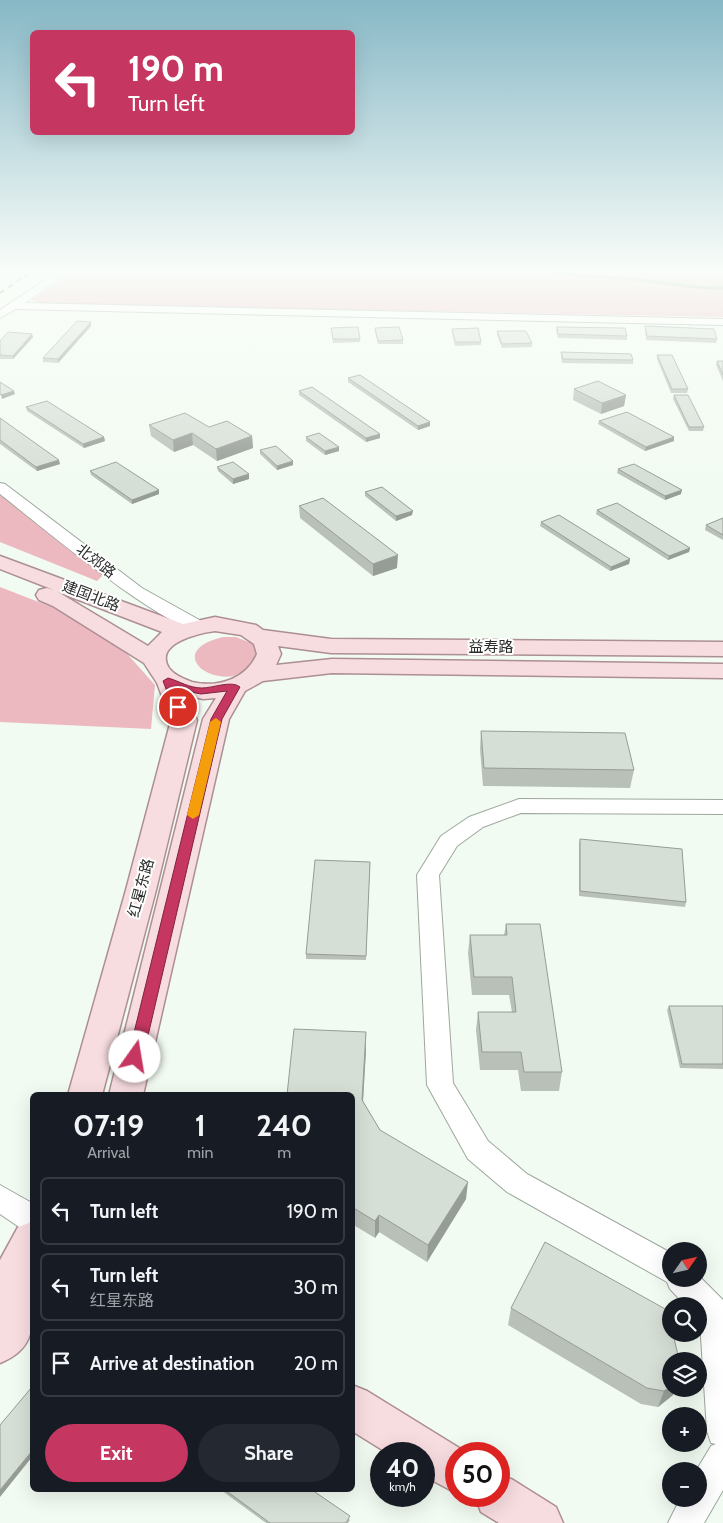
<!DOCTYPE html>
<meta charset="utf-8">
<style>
body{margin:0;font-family:Cabin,"Noto Sans SC",sans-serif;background:#242831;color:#f1f3f6;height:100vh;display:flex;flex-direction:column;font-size:19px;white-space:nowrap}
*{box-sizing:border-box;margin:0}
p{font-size:16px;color:#9ea1a6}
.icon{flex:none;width:28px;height:28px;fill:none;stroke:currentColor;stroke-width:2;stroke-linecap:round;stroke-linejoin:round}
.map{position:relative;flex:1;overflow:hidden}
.drawer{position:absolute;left:30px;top:1092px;width:325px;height:400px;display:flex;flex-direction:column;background:#171b24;border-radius:8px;box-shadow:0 5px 20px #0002}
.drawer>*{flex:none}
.guide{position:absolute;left:30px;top:30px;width:325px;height:105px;border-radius:8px;box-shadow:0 5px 20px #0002;background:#c53660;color:#fff;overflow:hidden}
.needle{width:32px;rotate:56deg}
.controls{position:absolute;left:662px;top:1242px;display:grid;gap:10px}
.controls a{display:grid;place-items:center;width:45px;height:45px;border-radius:50%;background:#171b24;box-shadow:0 5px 20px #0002;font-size:25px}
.speed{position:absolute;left:370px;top:1442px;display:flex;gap:10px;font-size:25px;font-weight:700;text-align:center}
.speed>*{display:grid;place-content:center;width:65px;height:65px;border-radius:50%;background:#171b24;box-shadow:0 5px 20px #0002;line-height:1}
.speed small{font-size:12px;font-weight:400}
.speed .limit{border:8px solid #d22;background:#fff;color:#111}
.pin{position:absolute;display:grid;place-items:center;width:42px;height:42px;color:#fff;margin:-21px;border:2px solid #fff;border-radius:50%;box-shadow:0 1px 5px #0007}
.me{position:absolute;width:55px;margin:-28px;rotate:13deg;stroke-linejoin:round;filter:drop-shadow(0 0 4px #0008)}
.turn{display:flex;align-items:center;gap:18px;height:105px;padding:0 15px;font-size:22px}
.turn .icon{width:65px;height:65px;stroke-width:2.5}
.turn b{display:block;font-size:35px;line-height:42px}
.eta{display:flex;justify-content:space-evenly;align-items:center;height:85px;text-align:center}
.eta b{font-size:30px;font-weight:700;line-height:35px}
.primary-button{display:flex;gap:10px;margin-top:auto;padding:10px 15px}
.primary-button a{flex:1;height:58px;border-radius:30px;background:#c53660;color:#fff;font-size:20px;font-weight:700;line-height:58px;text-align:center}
.primary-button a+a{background:#242831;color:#f1f3f6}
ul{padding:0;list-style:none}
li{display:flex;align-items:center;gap:15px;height:68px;margin:0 10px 8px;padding:0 5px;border:2px solid #363941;border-radius:8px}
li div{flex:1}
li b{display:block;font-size:19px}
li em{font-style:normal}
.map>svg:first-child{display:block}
.green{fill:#edb9c1}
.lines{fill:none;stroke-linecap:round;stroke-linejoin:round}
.stream{stroke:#759274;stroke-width:3}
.minor-casing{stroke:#9ea79e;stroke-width:2}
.major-casing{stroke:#ac8f93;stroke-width:3}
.minor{fill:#fff;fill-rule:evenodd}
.major{fill:#f7dce0;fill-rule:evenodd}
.rail{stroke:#717671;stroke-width:2.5;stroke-dasharray:5 5;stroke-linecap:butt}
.wall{fill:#b8c0b8}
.shaded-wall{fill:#969c96}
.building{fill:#d6dfd6;stroke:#969c96}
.route{fill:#c53660;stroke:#80233e}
.slow{fill:#f59e0b}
.labels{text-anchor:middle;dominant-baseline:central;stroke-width:4;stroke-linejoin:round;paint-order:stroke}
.street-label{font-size:15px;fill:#2a2d2a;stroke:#fff}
</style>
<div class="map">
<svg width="723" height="1523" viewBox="0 0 723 1523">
<rect width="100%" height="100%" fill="#f2fbf1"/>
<g class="green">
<polygon points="75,270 723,270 723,317 53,304 38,303 32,300"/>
<polygon points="0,489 103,575 97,581 0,542"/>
<polygon points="0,587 80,618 121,647 155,685 151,729 0,722"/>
<path d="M223 637H236L256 645 259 659C254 663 249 669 244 672 211 690 164 651 223 637Z"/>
</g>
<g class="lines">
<path class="stream" d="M548 270C576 278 603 276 632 279 662 282 692 289 723 288"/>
<defs>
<g id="minor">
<polygon points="60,270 71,270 25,303 723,319 723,325 16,309 0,318 0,310"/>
<path d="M0 483 5 484 142 588 203 622 206 626 203 630C172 637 31 518 0 494Z"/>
<polygon points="519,799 723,800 723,814 521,813 483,827 457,846 439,875 453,1083 488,1141 527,1174 671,1253 671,1279 699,1279 699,1276 723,1300 723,1490 704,1523 668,1523 680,1499 699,1499 699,1471 696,1471 711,1446 716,1444 711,1443 707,1431 699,1306 686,1306 670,1289 667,1282 507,1192 468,1159 427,1085 417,875 441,836 469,817"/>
<polygon points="0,1185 32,1203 32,1232 22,1229 0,1214"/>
</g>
<g id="major">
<path d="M0 556 183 624 215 617 256 625 263 630 331 639 723 642V656L331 653 278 646 281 654 276 665 332 659 723 664V678L332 673 263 681 245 691 229 719 143 1095H109L203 719 216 698 203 699 186 695 197 720 156 890 102 1095H68L126 890 171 720 157 683 144 663 53 606 39 600 36 595 39 590 47 588 54 590 0 569ZM58 592 162 632 148 646ZM215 631 241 635 254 644 257 654C246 679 218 688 192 682 184 679 174 675 169 668 153 643 200 633 215 631Z"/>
<path d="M32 1222V1278L30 1283 32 1282C32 1319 40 1347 0 1363V1260L18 1227Z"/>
<polygon points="352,1385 367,1391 469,1454 456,1454 456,1493 424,1476 424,1454 389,1454 352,1431"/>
<polygon points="499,1474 513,1480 556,1507 563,1523 499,1523 481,1512 475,1496 499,1496"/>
</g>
</defs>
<use href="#minor" class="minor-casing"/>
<use href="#major" class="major-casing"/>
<use href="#minor" class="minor"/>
<use href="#major" class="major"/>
<polyline class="rail" points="0,293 34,270"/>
</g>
<g class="wall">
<polygon points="91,322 91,326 58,363 43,362 43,358"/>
<polygon points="645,326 717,339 716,343 646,340 645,330"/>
<polygon points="557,327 627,336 627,340 558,338 556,330"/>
<polygon points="331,328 360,339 360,342 333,343"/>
<polygon points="375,328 403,340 403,344 378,344 375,332"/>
<polygon points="452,329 481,342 481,345 455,346 452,332"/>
<polygon points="497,331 532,343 532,347 502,348 497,335"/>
<polygon points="33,337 13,359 0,359 0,341"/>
<polygon points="561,352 633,360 633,364 562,363 561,356"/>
<polygon points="657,355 688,389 687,393 671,393 657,359"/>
<polygon points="717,361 723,361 723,381 716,365"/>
<polygon points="348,378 430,426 418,430 348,382"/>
<polygon points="574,389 626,395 624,406 601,414 573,400"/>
<polygon points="299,391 380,438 366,442 299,395"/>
<polygon points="674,395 704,427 703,431 689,431 673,399"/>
<polygon points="26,407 104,437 105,441 84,448 27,411"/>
<polygon points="0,418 60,464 37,471 0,444"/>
<polygon points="599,421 674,437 674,441 645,451 598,424"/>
<polygon points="149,425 209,427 252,436 253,448 217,461 193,445 174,452 151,436"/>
<polygon points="306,437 339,451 325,455 306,441"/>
<polygon points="260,450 293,461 293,465 277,470 260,454"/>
<polygon points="217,467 249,479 233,484 218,471"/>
<polygon points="618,469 681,494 665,500 617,473"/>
<polygon points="90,471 159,490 159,494 132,504 91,475"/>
<polygon points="365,492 412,515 396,521 365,496"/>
<polygon points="299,506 397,568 373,576 300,518"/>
<polygon points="597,510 690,548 689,552 668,560 596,514"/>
<polygon points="723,518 723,540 705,530 706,525"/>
<polygon points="541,522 630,559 629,564 610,571 540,526"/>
<polygon points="481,731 634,770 630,788 483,786 480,749"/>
<polygon points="580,839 686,902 685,907 579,896 579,844"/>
<polygon points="370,862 366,960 306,959 306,954"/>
<polygon points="506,924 562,1072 559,1091 521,1091 518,1070 480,1070 476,1030 478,1012 512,1012 509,995 472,995 468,953 470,935 504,935"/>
<polygon points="669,1006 723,1006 723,1069 680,1068 667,1010"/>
<polygon points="366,1032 366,1050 363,1101 380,1130 466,1199 427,1262 379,1232 375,1238 352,1224 352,1095"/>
<polygon points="511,1308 673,1395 658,1407 641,1404 508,1325"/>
<polygon points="221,1490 312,1490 350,1520 348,1523 266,1523"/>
</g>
<g class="shaded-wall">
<polygon points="91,322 91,326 58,363 58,359"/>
<polygon points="32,334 33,337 13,359 13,356"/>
<polygon points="14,391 15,394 2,399 1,395"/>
<polygon points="626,395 624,406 601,414 602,403"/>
<polygon points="430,422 430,426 418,430 418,426"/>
<polygon points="192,433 193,445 174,452 173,440"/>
<polygon points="380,434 380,438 366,442 366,438"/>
<polygon points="252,436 253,448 217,461 216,449"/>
<polygon points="104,437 105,441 84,448 83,444"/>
<polygon points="674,437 674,441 645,451 646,447"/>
<polygon points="339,447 339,451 325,455 325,451"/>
<polygon points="59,460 60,464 37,471 36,467"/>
<polygon points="293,461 293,465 277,470 277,466"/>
<polygon points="249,474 249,479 233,484 233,479"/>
<polygon points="159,490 159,494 132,504 132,500"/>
<polygon points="682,490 681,494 665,500 665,496"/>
<polygon points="413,511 412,515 396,521 396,516"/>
<polygon points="690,548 689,552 668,560 669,556"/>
<polygon points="398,555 397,568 373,576 373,564"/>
<polygon points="630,559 629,564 610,571 611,567"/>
<polygon points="366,1032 366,1050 362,1118 362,1100"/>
<polygon points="468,1182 466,1199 427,1262 428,1245"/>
<polygon points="379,1215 379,1232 375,1238 375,1221"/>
<polygon points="671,1386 671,1389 675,1389 673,1395 658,1407 664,1391"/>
<polygon points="32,1451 32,1457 0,1497 0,1490"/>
</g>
<g class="building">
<polygon points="77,321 91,322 58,359 43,358"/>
<polygon points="645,326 714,329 717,339 647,336"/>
<polygon points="358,327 360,339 333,339 331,328"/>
<polygon points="399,327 403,340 378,341 375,328"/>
<polygon points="557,327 625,328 627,336 558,334"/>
<polygon points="478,328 481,342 455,342 452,329"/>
<polygon points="497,331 526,331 532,343 502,344"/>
<polygon points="8,332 32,334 13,356 0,355 0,341"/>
<polygon points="561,352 631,354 633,360 563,359"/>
<polygon points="657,355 672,355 688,389 672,389"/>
<polygon points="717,361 723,361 723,375"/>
<polygon points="360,375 430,422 418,426 348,378"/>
<polygon points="598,381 626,395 602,403 574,389"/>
<polygon points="0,382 14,391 1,395 0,394"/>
<polygon points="312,387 380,434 366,438 299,391"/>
<polygon points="674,395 688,395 704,427 689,427"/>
<polygon points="47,401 104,437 83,444 26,407"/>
<polygon points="627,412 674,437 646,447 599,421"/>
<polygon points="185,413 209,427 227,421 252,436 216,449 192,433 173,440 149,425"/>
<polygon points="0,418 59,460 36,467 0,440"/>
<polygon points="319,433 339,447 325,451 306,437"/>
<polygon points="276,446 293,461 277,466 260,450"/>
<polygon points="116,462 159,490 132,500 90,471"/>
<polygon points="233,462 249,474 233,479 217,467"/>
<polygon points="634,464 682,490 665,496 618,469"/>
<polygon points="382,487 413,511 396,516 365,492"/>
<polygon points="323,498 398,555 373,564 299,506"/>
<polygon points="617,503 690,548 669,556 597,510"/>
<polygon points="559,515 630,559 611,567 541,522"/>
<polygon points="723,518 723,535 706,525"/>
<polygon points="481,731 625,733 634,770 484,768"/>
<polygon points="580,839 682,849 686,902 580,891"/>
<polygon points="315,860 370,862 366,956 306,954"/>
<polygon points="506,924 540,924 562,1072 524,1072 521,1052 482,1052 478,1012 516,1012 512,977 474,977 470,935 507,935"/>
<polygon points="669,1006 723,1006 723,1064 682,1064"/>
<polygon points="294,1029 366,1032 362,1100 380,1130 468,1182 428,1245 379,1215 375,1221 352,1207 352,1095 287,1095"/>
<polygon points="545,1242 667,1310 671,1328 671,1334 673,1334 678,1355 678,1361 671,1361 671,1386 664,1391 647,1388 511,1308"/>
<polygon points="32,1387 32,1451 0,1490 0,1425"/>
<polygon points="225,1490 312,1490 350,1516 346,1523 270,1523"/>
</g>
<linearGradient id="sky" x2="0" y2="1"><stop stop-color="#87b8c6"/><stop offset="0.56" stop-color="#f9fdf9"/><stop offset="1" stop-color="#f9fdf9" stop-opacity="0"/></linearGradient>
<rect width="723" height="483" fill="url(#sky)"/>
<path class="route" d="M168 678C179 681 189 688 202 688 213 688 232 680 240 687L222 719 143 1057 141 1062 135 1064 130 1062 128 1057 211 719 227 691 201 694 176 689 184 707 178 710 173 707 163 681Z"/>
<polygon class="slow" points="216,718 221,722 199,815 193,819 187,815 210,722"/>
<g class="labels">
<g class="street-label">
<text transform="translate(96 561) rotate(38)">北郊路</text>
<text transform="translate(91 596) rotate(21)">建国北路</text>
<text x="491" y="647">益寿路</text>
<text transform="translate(141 888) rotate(-75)">红星东路</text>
</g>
</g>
</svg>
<div class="controls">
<a><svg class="needle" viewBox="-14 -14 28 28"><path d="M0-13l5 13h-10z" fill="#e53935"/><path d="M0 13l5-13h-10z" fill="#9ea1a6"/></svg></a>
<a><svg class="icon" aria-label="search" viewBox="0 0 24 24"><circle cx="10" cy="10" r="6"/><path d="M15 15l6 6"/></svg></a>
<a><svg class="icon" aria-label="layers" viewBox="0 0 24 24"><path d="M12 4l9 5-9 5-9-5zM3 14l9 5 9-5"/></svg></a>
<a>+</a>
<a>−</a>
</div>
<div class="speed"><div>40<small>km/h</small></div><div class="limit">50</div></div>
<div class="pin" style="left:178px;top:707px;background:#d93025"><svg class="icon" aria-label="arrive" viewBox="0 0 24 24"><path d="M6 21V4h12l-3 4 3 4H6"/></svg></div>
<svg class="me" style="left:135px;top:1057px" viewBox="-20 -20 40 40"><circle r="19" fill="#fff"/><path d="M0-13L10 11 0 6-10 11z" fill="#c53660"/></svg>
<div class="guide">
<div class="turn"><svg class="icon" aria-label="left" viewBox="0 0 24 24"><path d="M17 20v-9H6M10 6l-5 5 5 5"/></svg><div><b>190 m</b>Turn left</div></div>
</div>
<section class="drawer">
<div class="eta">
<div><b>07:19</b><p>Arrival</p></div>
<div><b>1</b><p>min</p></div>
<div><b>240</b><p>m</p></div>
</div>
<ul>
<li><svg class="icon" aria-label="left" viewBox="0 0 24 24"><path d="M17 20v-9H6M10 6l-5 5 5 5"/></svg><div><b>Turn left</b></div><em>190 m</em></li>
<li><svg class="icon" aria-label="left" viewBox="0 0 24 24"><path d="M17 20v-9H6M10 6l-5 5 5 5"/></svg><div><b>Turn left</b><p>红星东路</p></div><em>30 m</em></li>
<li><svg class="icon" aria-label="arrive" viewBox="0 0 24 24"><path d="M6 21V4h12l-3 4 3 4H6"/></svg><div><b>Arrive at destination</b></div><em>20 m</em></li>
</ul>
<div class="primary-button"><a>Exit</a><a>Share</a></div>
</section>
</div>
